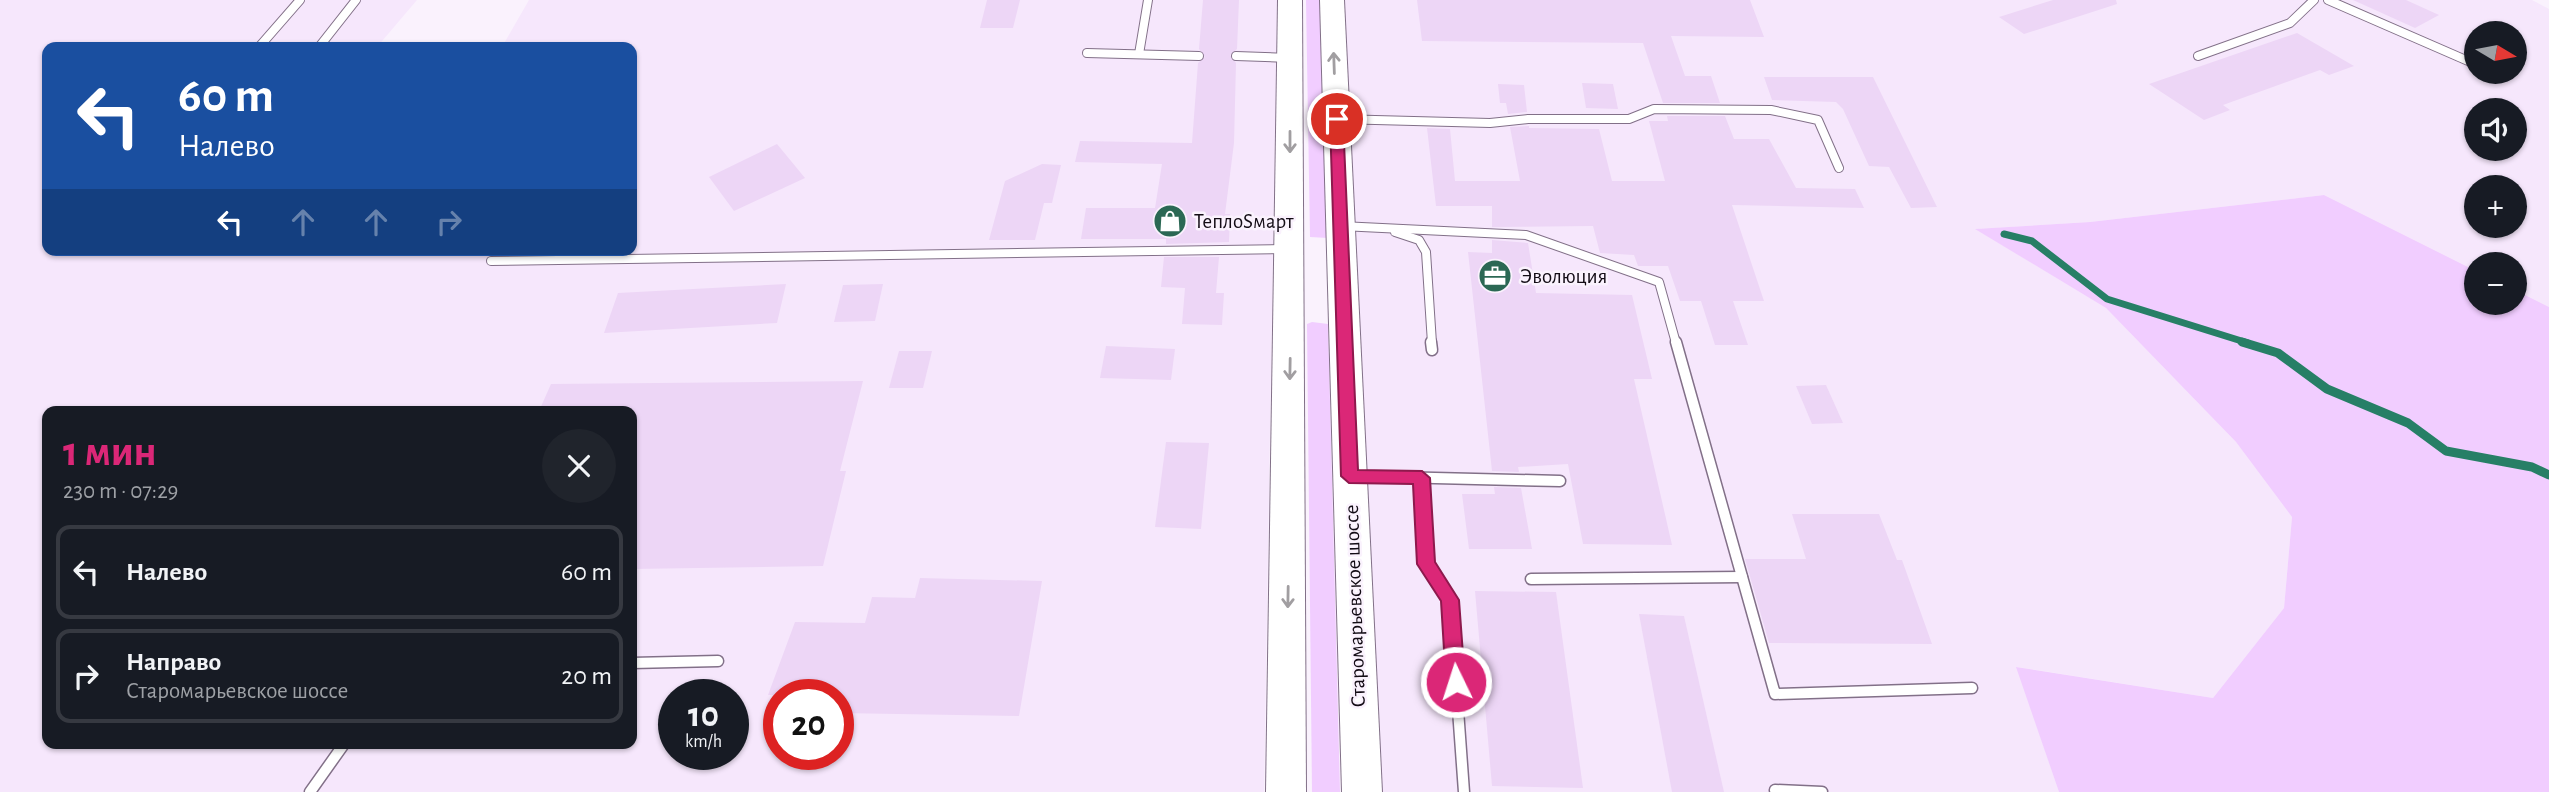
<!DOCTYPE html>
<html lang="ru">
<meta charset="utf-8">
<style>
body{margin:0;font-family:"Alegreya Sans",sans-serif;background:#20242c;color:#f1f3f6;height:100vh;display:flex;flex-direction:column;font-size:26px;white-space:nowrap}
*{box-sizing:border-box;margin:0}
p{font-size:23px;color:#9ea1a6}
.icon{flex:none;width:38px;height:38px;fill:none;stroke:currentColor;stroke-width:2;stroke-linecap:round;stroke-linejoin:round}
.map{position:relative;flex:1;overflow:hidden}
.side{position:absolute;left:42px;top:406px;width:595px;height:343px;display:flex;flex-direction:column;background:#171b24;border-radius:14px;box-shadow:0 2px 5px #0004}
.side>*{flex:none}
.banner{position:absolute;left:42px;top:42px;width:595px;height:214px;border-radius:14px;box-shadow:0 2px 5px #0004;background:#1a4fa0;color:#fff;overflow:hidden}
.needle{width:46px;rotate:100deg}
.buttons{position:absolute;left:2464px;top:21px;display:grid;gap:14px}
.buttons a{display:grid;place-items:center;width:63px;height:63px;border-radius:50%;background:#171b24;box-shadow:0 2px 5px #0004;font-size:35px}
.speed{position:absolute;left:658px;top:679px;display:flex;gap:14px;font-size:35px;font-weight:700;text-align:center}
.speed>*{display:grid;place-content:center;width:91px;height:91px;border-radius:50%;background:#171b24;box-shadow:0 2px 5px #0004;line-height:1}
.speed small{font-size:18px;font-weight:400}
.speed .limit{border:10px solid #d22;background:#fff;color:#111}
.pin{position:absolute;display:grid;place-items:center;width:60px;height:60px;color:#fff;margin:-30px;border:4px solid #fff;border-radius:50%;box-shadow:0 2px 7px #0007}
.me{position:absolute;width:77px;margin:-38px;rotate:356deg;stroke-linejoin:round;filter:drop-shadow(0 0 5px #0008)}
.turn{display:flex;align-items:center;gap:24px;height:147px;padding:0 21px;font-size:32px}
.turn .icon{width:91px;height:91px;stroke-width:2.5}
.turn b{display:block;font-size:49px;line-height:60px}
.lanes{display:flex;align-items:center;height:66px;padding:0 21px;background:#0003;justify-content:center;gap:35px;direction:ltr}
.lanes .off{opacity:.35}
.round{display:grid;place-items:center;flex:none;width:74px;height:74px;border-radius:37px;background:#20242c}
.summary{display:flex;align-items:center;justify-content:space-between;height:119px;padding:0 21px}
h1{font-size:42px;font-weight:700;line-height:52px;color:#db2777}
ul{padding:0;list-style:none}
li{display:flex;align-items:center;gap:21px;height:94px;margin:0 14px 10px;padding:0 7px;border:4px solid #363941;border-radius:14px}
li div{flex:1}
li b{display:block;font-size:26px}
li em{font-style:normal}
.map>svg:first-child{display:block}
.built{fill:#f6e7fc;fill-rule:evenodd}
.green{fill:#f1cdff}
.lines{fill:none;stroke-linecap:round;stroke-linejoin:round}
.stream-far1{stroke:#277f66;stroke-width:7}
.stream{stroke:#277f66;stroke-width:9}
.building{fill:#edd6f6}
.service-far1-casing{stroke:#827088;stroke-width:10}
.service-casing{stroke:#827088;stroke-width:13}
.primary-casing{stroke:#827088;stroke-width:2}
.service-far1{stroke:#fff;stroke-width:8}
.service{stroke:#fff;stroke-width:10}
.primary{fill:#fff;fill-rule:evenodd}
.oneway{stroke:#a19ea1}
.route{fill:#db2777;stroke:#8e194d;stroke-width:2}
.labels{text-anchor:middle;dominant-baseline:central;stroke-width:5;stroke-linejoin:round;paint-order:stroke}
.poi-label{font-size:21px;fill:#130c15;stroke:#faf2fd;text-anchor:start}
.street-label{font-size:21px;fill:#130c15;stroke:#faf2fd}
</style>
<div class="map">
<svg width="2549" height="792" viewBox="0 0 2549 792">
<rect width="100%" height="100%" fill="#faf2fd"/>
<g class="built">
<path d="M0 0H417L377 47H47V250H632V47H502L529 0H1277L1264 792H0ZM47 411H632V744H47ZM674 695H733V754H674ZM779 695H838V754H779Z"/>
<path d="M1340 0H2532L2549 9V307L2515 290V264H2476V271L2324 195 2090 222 1976 229 2106 308 2236 442 2292 517 2284 608 2213 698 2017 667 2059 792H1372ZM2476 33H2515V72H2476ZM2476 110H2515V149H2476ZM2476 187H2515V226H2476Z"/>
</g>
<g class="green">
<polygon points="1306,0 1322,0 1328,238 1310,237"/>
<polygon points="2324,195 2476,271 2476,303 2515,303 2515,290 2549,307 2549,792 2059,792 2016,667 2213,698 2284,608 2292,517 2236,442 2106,308 1975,229 2090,222"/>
<polygon points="1312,322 1328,324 1340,792 1312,792 1307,324"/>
</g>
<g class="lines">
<polyline class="stream-far1" points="2004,234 2032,241 2107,299 2248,343"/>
<polyline class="stream" points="2242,342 2278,353 2327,389 2408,423 2446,451 2532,467 2549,475"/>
</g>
<g class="building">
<polygon points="987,0 1020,0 1013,28 980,28"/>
<polygon points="1203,0 1239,0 1237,49 1230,55 1236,63 1234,143 1225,214 1230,214 1229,242 1166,244 1166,239 1081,239 1086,208 1155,208 1162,164 1075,162 1080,141 1192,143 1198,63 1205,57 1199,49"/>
<polygon points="1417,0 1750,0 1764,37 1671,36 1685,76 1711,76 1720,103 1663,103 1643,43 1422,41"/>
<polygon points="2053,0 2116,0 2117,4 2024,34 1999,17"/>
<polygon points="2353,0 2406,0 2439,15 2415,28"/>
<polygon points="2297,33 2354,66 2329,75 2320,70 2223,105 2230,110 2204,120 2149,84"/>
<polygon points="1764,77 1873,77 1937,207 1911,208 1889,167 1869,166 1843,109 1836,102 1772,100"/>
<polygon points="1582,83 1613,84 1618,109 1586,108"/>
<polygon points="1498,84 1524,85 1527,112 1508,114 1506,103 1500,103"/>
<polygon points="1667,116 1725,116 1734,139 1769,139 1796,188 1855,189 1864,208 1732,205 1764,301 1733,301 1748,345 1715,345 1701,301 1680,301 1668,266 1638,266 1634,255 1600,253 1593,226 1492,227 1492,206 1436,206 1427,128 1450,129 1455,181 1520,181 1510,127 1529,126 1529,128 1599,129 1612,181 1665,181 1649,121 1668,121"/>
<polygon points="777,144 805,178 734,211 709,177"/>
<polygon points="1042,164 1061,165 1052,203 1044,203 1035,240 989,240 1005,181"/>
<polygon points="1492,240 1528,243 1536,293 1632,295 1652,379 1634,379 1672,545 1583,544 1568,464 1518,467 1519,472 1492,471 1468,252 1492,253"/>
<polygon points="1164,257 1219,257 1216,293 1224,293 1222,325 1182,324 1185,288 1161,287"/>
<polygon points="786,284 777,323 604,333 618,293"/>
<polygon points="883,284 875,321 834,322 843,285"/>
<polygon points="1106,346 1175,349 1171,380 1100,378"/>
<polygon points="899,351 932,351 923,388 889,388"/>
<polygon points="863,381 840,471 846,471 823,566 632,569 632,411 539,411 551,384"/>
<polygon points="1826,385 1843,423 1812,424 1796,386"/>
<polygon points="1166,442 1209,443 1201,529 1155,527"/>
<polygon points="1494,487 1521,488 1532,549 1469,549 1462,494 1495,494"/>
<polygon points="1792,514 1879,514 1897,560 1902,560 1932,644 1769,643 1745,559 1806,559"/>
<polygon points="920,578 1042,581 1019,716 838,713 838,695 768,695 795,622 865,623 872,597 915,598"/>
<polygon points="1475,591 1556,592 1583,788 1492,786"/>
<polygon points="1639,614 1684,616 1724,792 1672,792"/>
</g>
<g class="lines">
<defs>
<g id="service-far1">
<polyline points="2328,0 2475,64"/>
<polyline points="259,47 300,0"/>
<polyline points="319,47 356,0"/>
<polyline points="1087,53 1199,56"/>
<polyline points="1139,54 1148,0"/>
<polyline points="1236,56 1289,58"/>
<polyline points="2198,56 2290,23 2314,0"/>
<polyline points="1337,119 1490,123 1528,119 1629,119 1654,109 1771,110 1818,120 1839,168"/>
<polyline points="1341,226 1526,235 1659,282 1676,343"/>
<polyline points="1395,232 1419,240 1426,252 1432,343"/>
<polyline points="491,261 1287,249"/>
</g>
<g id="service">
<polyline points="1431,342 1432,350"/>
<polyline points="1676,342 1775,694 1972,688"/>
<polyline points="1354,476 1560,481"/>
<polyline points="1421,478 1426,564 1450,600 1464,792"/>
<polyline points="1531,579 1742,577"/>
<polyline points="632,663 718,661"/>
<polyline points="1775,790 1822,792"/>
<polyline points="310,792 344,744"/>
</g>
<g id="primary">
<polygon points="1278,0 1302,0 1306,792 1266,792"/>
<polygon points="1320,0 1344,0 1382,792 1342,792"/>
</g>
</defs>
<use href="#service-far1" class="service-far1-casing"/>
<use href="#service" class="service-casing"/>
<use href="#primary" class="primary-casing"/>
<use href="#service-far1" class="service-far1"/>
<use href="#service" class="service"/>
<use href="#primary" class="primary"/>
</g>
<defs><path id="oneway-shaft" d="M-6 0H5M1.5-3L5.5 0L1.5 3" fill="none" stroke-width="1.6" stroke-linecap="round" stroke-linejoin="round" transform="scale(1.75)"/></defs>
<g class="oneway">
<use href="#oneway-shaft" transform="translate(1334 63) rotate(-92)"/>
<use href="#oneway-shaft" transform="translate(1290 142) rotate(90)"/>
<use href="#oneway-shaft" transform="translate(1290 369) rotate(91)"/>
<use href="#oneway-shaft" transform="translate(1288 597) rotate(91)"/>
</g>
<polygon class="route" points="1337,115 1343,119 1358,470 1422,471 1430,478 1435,562 1459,600 1465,682 1462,688 1449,688 1446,682 1441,601 1417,564 1413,484 1349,483 1341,476 1330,119"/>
<defs>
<symbol id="shop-disc" viewBox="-11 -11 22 22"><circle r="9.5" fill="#2b6854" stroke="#faf2fd"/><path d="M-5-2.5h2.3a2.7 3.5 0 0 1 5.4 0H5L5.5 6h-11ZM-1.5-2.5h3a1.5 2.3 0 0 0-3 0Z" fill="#fff"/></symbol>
<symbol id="office-disc" viewBox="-11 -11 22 22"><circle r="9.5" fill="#2b6854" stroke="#faf2fd"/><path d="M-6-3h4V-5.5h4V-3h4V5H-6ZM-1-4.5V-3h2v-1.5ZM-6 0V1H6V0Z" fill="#fff"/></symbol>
</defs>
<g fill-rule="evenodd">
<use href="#shop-disc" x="1151" y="202" width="38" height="38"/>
<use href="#office-disc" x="1476" y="257" width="38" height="38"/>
</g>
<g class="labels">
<g class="poi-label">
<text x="1194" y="221">ТеплоSмарт</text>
<text x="1520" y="276">Эволюция</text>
</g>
<g class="street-label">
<text transform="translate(1355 606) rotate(-92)">Старомарьевское шоссе</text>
</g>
</g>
</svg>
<div class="buttons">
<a><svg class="needle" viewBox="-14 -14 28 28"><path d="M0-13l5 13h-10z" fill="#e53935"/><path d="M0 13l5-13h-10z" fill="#9ea1a6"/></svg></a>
<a><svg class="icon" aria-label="sound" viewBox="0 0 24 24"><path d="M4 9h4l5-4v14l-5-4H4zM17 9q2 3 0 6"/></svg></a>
<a>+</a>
<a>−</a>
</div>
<div class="speed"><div>10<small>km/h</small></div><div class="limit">20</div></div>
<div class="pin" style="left:1337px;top:119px;background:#d93025"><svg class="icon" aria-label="arrive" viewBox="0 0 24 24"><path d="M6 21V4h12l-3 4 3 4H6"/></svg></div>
<svg class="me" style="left:1456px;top:682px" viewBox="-20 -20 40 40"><circle r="17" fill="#db2777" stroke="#fff" stroke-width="3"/><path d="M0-11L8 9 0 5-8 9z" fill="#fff"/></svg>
<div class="banner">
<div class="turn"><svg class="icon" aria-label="left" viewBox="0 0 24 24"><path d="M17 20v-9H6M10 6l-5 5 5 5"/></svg><div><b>60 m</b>Налево</div></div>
<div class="lanes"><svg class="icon" aria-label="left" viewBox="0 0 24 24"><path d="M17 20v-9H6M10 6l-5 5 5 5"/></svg><svg class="icon off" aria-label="ahead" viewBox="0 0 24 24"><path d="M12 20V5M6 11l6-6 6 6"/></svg><svg class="icon off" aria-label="ahead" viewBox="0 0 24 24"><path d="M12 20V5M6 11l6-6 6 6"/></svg><svg class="icon off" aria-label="right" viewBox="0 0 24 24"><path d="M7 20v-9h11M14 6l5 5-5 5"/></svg></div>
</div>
<section class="side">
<div class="summary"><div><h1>1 мин</h1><p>230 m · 07:29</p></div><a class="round"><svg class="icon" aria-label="close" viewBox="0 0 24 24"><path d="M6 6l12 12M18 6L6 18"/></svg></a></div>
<ul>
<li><svg class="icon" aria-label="left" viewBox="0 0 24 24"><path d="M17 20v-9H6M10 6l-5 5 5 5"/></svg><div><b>Налево</b></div><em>60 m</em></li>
<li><svg class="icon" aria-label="right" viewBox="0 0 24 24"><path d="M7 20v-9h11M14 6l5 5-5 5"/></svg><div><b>Направо</b><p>Старомарьевское шоссе</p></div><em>20 m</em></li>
</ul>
</section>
</div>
